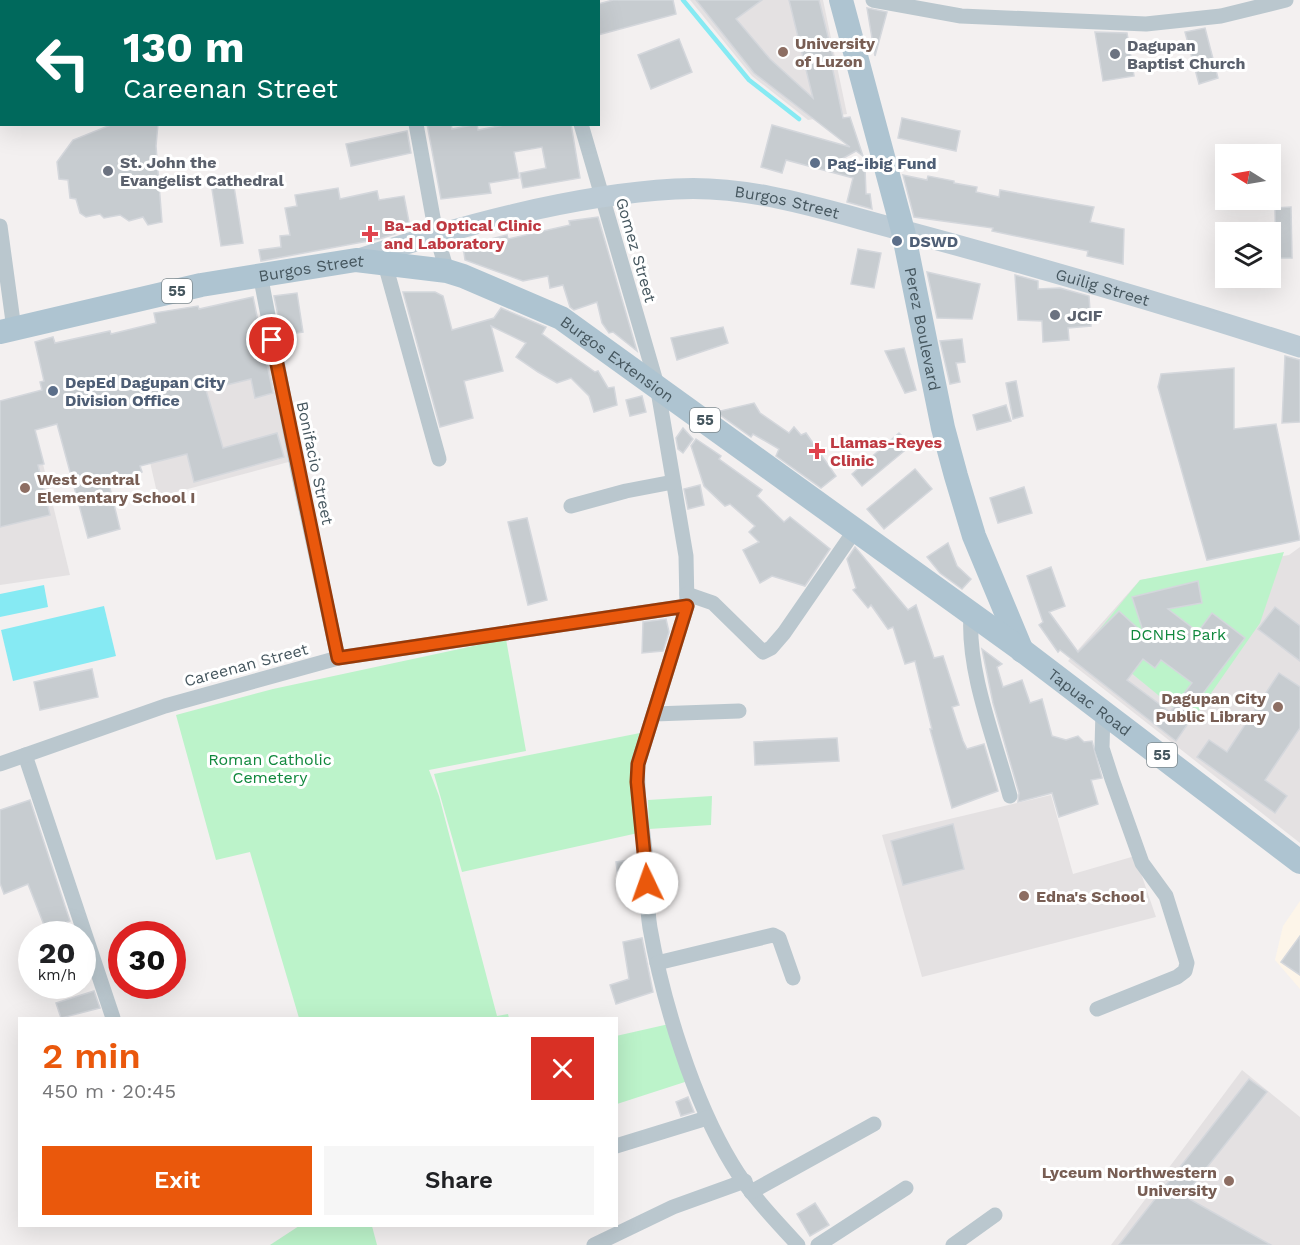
<!DOCTYPE html>
<meta charset="utf-8">
<style>
body{margin:0;font-family:"Work Sans",sans-serif;background:#f6f6f6;color:#202124;height:100vh;display:flex;flex-direction:column;font-size:22px;white-space:nowrap}
*{box-sizing:border-box;margin:0}
p{font-size:20px;color:#757577}
.icon{flex:none;width:33px;height:33px;fill:none;stroke:currentColor;stroke-width:2;stroke-linecap:round;stroke-linejoin:round}
.map{position:relative;flex:1;overflow:hidden}
.sheet{position:absolute;left:18px;top:1017px;width:600px;height:210px;display:flex;flex-direction:column;background:#fff;border-radius:0px;box-shadow:0 6px 24px #0002}
.sheet>*{flex:none}
.banner{position:absolute;left:0px;top:0px;width:600px;height:126px;box-shadow:0 6px 24px #0002;background:#00695c;color:#fff;overflow:hidden}
.needle{width:39px;rotate:281deg}
.buttons{position:absolute;left:1215px;top:144px;display:grid;gap:12px}
.buttons a{display:grid;place-items:center;width:66px;height:66px;border-radius:0px;background:#fff;box-shadow:0 6px 24px #0002;font-size:30px}
.speed{position:absolute;left:18px;top:921px;display:flex;gap:12px;font-size:30px;font-weight:700;text-align:center}
.speed>*{display:grid;place-content:center;width:78px;height:78px;border-radius:50%;background:#fff;box-shadow:0 6px 24px #0002;line-height:1}
.speed small{font-size:15px;font-weight:400}
.speed .limit{border:9px solid #d22;background:#fff;color:#111}
.pin{position:absolute;display:grid;place-items:center;width:51px;height:51px;color:#fff;margin:-26px;border:3px solid #fff;border-radius:50%;box-shadow:0 2px 6px #0007}
.me{position:absolute;width:66px;margin:-33px;rotate:357deg;stroke-linejoin:round;filter:drop-shadow(0 0 4px #0008)}
.turn{display:flex;align-items:center;gap:21px;height:126px;padding:0 24px;font-size:27px}
.turn .icon{width:78px;height:78px;stroke-width:2.5}
.turn b{display:block;font-size:42px;line-height:51px}
.round{display:grid;place-items:center;flex:none;width:63px;height:63px;border-radius:0px;background:#f6f6f6}
.head{display:flex;align-items:center;justify-content:space-between;height:102px;padding:0 24px}
h1{font-size:36px;font-weight:600;line-height:45px;color:#ea580c}
.action{display:flex;gap:12px;margin-top:auto;padding:12px 24px}
.action a{flex:1;height:69px;border-radius:0px;background:#ea580c;color:#fff;font-size:24px;font-weight:600;line-height:69px;text-align:center}
.action a+a{background:#f6f6f6;color:#202124}
.map>svg:first-child{display:block}
.commercial{fill:#fdf5e9}
.education{fill:#e4e1e2}
.green{fill:#bcf3ca}
.water{fill:#86eaf3}
.lines{fill:none;stroke-linecap:round;stroke-linejoin:round}
.stream{stroke:#86eaf3;stroke-width:4.5}
.building{fill:#c7ccd0;stroke:#d4d7dc;stroke-width:1.5;fill-rule:evenodd}
.street{stroke:#bac7ce;stroke-width:15}
.secondary{stroke:#bccbd5;stroke-width:21}
.primary{stroke:#aec4d1;stroke-width:24}
.route-casing{stroke:#983908;stroke-width:15}
.route{stroke:#ea580c;stroke-width:10}
.education-dot{fill:#8d6e63;stroke:#fff;stroke-width:2}
.worship-dot{fill:#6b7280;stroke:#fff;stroke-width:2}
.service-dot{fill:#5c6f8a;stroke:#fff;stroke-width:2}
.health-dot{fill:#e0444e;stroke:#fff;stroke-width:2}
.labels{text-anchor:middle;dominant-baseline:central;stroke-width:6;stroke-linejoin:round;paint-order:stroke}
.shield{fill:#fff;stroke:#7e898f;stroke-width:1.5}
.shield-label{font-size:15px;font-weight:bold;fill:#46575f}
.education-label{font-size:16px;font-weight:bold;fill:#785e54;stroke:#fff;text-anchor:start}
.worship-label{font-size:16px;font-weight:bold;fill:#5b616d;stroke:#fff;text-anchor:start}
.service-label{font-size:16px;font-weight:bold;fill:#4e5e75;stroke:#fff;text-anchor:start}
.street-label{font-size:16px;fill:#46575f;stroke:#fff}
.health-label{font-size:16px;font-weight:bold;fill:#be3a42;stroke:#fff;text-anchor:start}
.park-label{font-size:16px;fill:#10883d;stroke:#fff}
</style>
<div class="map">
<svg width="1300" height="1245" viewBox="0 0 1300 1245">
<rect width="100%" height="100%" fill="#f3f0f0"/>
<polygon class="commercial" points="1300,901 1300,989 1275,960 1283,926"/>
<g class="education">
<polygon points="690,0 823,0 847,114 808,120 752,76"/>
<polygon points="274,347 296,460 158,497 131,380"/>
<polygon points="26,394 70,575 0,585 0,401"/>
<polygon points="1300,547 1300,843 1068,661 1140,580 1289,555"/>
<polygon points="1051,795 1073,874 1135,856 1156,917 922,977 882,835"/>
<polygon points="1242,1070 1300,1117 1300,1245 1111,1245"/>
</g>
<g class="green">
<polygon points="1284,552 1260,623 1191,722 1091,640 1140,580"/>
<polygon points="506,639 526,751 429,770 439,796 497,1016 508,1014 509,1018 299,1018 250,852 216,860 176,715 273,689"/>
<polygon points="640,733 638,833 462,872 434,774"/>
<polygon points="712,796 711,825 649,829 648,800"/>
<polygon points="669,1024 691,1080 617,1104 616,1036"/>
<polygon points="299,1226 372,1226 377,1245 270,1245"/>
</g>
<g class="water">
<polygon points="44,585 48,607 0,617 0,594"/>
<polygon points="104,606 116,656 13,681 1,630"/>
</g>
<g class="lines">
<polyline class="stream" points="683,0 749,80 799,119"/>
</g>
<g class="building">
<polygon points="613,0 673,0 676,14 598,35 598,4"/>
<polygon points="696,0 762,0 736,19 770,59 813,98 789,0 819,0 835,65 832,66 843,118 850,117 863,156 856,151 831,165 865,168 866,194 870,194 872,209 847,202 853,178 786,160 782,173 761,167 772,125 850,147 754,73"/>
<polygon points="867,8 887,12 875,56"/>
<polygon points="1205,28 1218,78 1199,84 1185,32"/>
<polygon points="1095,32 1127,33 1134,76 1103,81"/>
<polygon points="679,39 692,72 651,89 638,55"/>
<polygon points="902,118 960,131 956,151 898,138"/>
<polygon points="113,124 158,124 156,146 162,222 148,225 143,217 129,221 120,215 104,218 100,214 86,217 80,213 76,199 70,198 68,180 59,179 57,162 73,140"/>
<polygon points="427,124 451,124 452,129 477,124 478,130 509,124 571,124 580,178 523,188 520,173 546,168 542,147 514,152 519,178 489,183 491,193 441,199"/>
<polygon points="407,131 411,153 351,166 346,144"/>
<polygon points="903,175 927,180 928,176 954,181 954,183 977,187 976,192 999,197 1000,190 1094,207 1090,222 1124,229 1123,264 1087,256 1088,251 992,231 993,228 914,217"/>
<polygon points="233,180 243,243 221,246 211,183"/>
<polygon points="338,188 340,199 377,191 379,200 404,196 409,222 398,233 379,239 261,261 259,250 281,247 280,236 290,235 285,208 297,206 295,195"/>
<polygon points="1291,207 1292,258 1276,258 1275,208"/>
<polygon points="598,217 637,351 613,332 609,333 602,323 597,302 574,310 570,307 563,285 550,288 548,276 523,281 465,260 463,246 507,235 508,239 570,225 569,221"/>
<polygon points="858,249 881,253 874,288 851,284"/>
<polygon points="927,272 980,284 972,319 937,318"/>
<polygon points="1015,275 1038,281 1038,289 1060,288 1089,296 1091,326 1068,328 1069,340 1043,342 1042,321 1018,320"/>
<polygon points="403,292 435,292 443,296 452,330 494,318 501,308 546,327 542,334 595,372 598,371 608,388 614,387 617,405 594,412 589,396 571,378 557,383 538,372 516,357 526,343 491,326 503,371 464,381 473,418 440,427"/>
<polygon points="297,293 303,332 282,335 274,296"/>
<polygon points="253,297 273,393 255,398 251,379 206,390 223,448 277,433 284,457 194,482 187,454 140,466 142,472 108,480 120,529 88,538 57,424 35,430 44,464 38,465 50,515 0,527 0,401 42,390 40,382 44,381 35,342 53,337 55,343 110,331 111,334 156,323 154,313 198,306 199,309"/>
<polygon points="723,327 728,343 677,360 671,338"/>
<polygon points="962,339 965,362 956,363 960,382 950,384 940,341"/>
<polygon points="904,348 916,390 905,393 885,351"/>
<polygon points="1285,356 1300,360 1300,422 1282,423"/>
<polygon points="1234,368 1234,429 1276,424 1300,540 1207,560 1158,387 1161,374"/>
<polygon points="1016,381 1023,416 1013,419 1006,383"/>
<polygon points="642,396 646,412 630,416 626,400"/>
<polygon points="754,403 760,413 789,433 794,427 801,435 806,433 836,476 821,488 776,456 779,449 753,434 751,437 716,412"/>
<polygon points="1006,405 1011,421 977,430 973,415"/>
<polygon points="683,428 693,439 683,453 678,449 676,438"/>
<polygon points="899,433 909,442 909,447 862,486 852,474"/>
<polygon points="696,439 721,456 719,459 762,490 757,496 784,522 790,517 830,549 805,586 772,576 760,583 743,550 759,542 749,532 755,526 730,504 725,506 704,486 691,446"/>
<polygon points="915,469 932,489 884,529 867,509"/>
<polygon points="700,485 704,505 688,509 684,489"/>
<polygon points="1024,487 1032,513 998,523 990,498"/>
<polygon points="527,518 547,600 528,605 508,522"/>
<polygon points="948,543 957,566 971,579 962,589 940,573 927,557"/>
<polygon points="855,547 908,610 916,605 934,658 943,656 959,705 952,707 963,741 967,749 984,744 998,791 952,808 930,729 932,729 915,661 905,664 893,627 888,629 871,605 868,608 853,590 856,588 847,559"/>
<path d="M1051 567 1065 606 1049 612 1078 652 1119 611 1144 634 1132 597 1198 581 1202 603 1168 609 1198 632 1212 613 1245 638 1182 721 1187 725 1176 741 1060 650 1058 652 1039 625 1043 622 1027 576ZM1143 659 1155 668 1161 660 1192 683 1170 712 1127 680Z"/>
<polygon points="1275,607 1300,626 1300,661 1258,629"/>
<polygon points="666,619 669,632 663,651 642,653 643,622"/>
<polygon points="982,649 1002,664 997,667 1003,687 1022,680 1030,703 1042,699 1052,736 1066,740 1078,736 1084,742 1092,741 1102,778 1091,780 1098,804 1059,817 1052,793 1018,802 1019,793 993,703"/>
<polygon points="92,669 98,697 40,710 34,682"/>
<polygon points="1279,673 1300,687 1300,728 1265,780 1287,796 1275,813 1197,757 1209,740 1227,752"/>
<polygon points="837,738 839,761 755,765 754,742"/>
<polygon points="30,800 70,921 46,930 28,884 4,894 0,883 0,810"/>
<polygon points="953,824 964,869 903,885 891,841"/>
<polygon points="635,859 637,876 618,878 616,862"/>
<polygon points="1300,936 1300,975 1281,962"/>
<polygon points="642,938 653,992 616,1004 610,985 629,979 623,942"/>
<polygon points="94,991 100,1008 61,1018 56,1003"/>
<polygon points="1249,1079 1267,1092 1184,1196 1271,1245 1119,1245"/>
<polygon points="688,1097 694,1112 681,1116 676,1102"/>
<polygon points="815,1203 829,1225 810,1236 797,1214"/>
</g>
<g class="lines">
<g class="street">
<polyline points="393,0 394,2"/>
<polyline points="544,0 545,2"/>
<polyline points="873,0 961,16 1146,24 1221,16 1286,0"/>
<polyline points="416,124 436,234 447,271"/>
<path d="M581 124 657 385 686 556 687 606 638 764C636 796 643 828 646 860 648 882 646 905 650 928 663 1002 693 1100 732 1164 750 1194 774 1219 798 1245"/>
<polyline points="0,226 14,329"/>
<polyline points="385,264 439,459"/>
<polyline points="260,274 298,471 338,658"/>
<polyline points="571,506 626,491 673,482"/>
<polyline points="687,594 713,603 763,652 771,648 784,633 855,530"/>
<path d="M971 615C967 672 995 740 1010 796"/>
<polyline points="654,714 739,711"/>
<polyline points="25,755 113,1018"/>
<polyline points="0,764 165,706 338,658 687,606"/>
<polyline points="657,963 773,935 779,938 793,978"/>
<polyline points="1097,1009 1177,977 1185,971 1187,963 1166,896 1142,863 1112,779 1102,748 1103,711"/>
<polyline points="616,1146 707,1118"/>
<polyline points="751,1192 874,1124"/>
<polyline points="594,1245 673,1207 745,1181"/>
<polyline points="818,1245 906,1188"/>
<polyline points="953,1245 995,1215"/>
</g>
<path class="secondary" id="s1" d="M356 260C456 227 570 195 675 189 751 184 828 211 901 230 1035 266 1168 305 1300 347"/>
<g class="primary">
<path id="s2" d="M841 0 903 231 943 428 956 476 974 536 1022 651"/>
<path id="s3" d="M0 332 201 285 356 260 447 271 463 276 561 318 1019 648 1300 862"/>
</g>
</g>
<g class="lines">
<defs>
<polyline id="route" points="272,340 338,658 687,606 638,764 637,782 647,883"/>
</defs>
<use href="#route" class="route-casing"/>
<use href="#route" class="route"/>
</g>
<g class="education-dot">
<circle cx="783" cy="52" r="6"/>
<circle cx="25" cy="488" r="6"/>
<circle cx="1278" cy="707" r="6"/>
<circle cx="1024" cy="896" r="6"/>
<circle cx="1229" cy="1181" r="6"/>
</g>
<g class="worship-dot">
<circle cx="1115" cy="54" r="6"/>
<circle cx="108" cy="171" r="6"/>
<circle cx="1055" cy="315" r="6"/>
</g>
<g class="service-dot">
<circle cx="815" cy="163" r="6"/>
<circle cx="897" cy="241" r="6"/>
<circle cx="53" cy="391" r="6"/>
</g>
<g class="health-dot">
<path d="M367 225h6v6h6v6h-6v6h-6v-6h-6v-6h6z"/>
<path d="M814 442h6v6h6v6h-6v6h-6v-6h-6v-6h6z"/>
</g>
<g class="labels">
<g class="shield">
<rect x="162" y="279" width="30" height="24" rx="4.5"/>
<rect x="690" y="408" width="30" height="24" rx="4.5"/>
<rect x="1147" y="743" width="30" height="24" rx="4.5"/>
</g>
<g class="shield-label">
<text x="177" y="291">55</text>
<text x="705" y="420">55</text>
<text x="1162" y="755">55</text>
</g>
<g class="education-label">
<text x="795" y="43">University<tspan x="795" dy="18">of Luzon</tspan></text>
<text x="37" y="479">West Central<tspan x="37" dy="18">Elementary School I</tspan></text>
<text x="1266" y="698" text-anchor="end">Dagupan City<tspan x="1266" dy="18">Public Library</tspan></text>
<text x="1036" y="896">Edna's School</text>
<text x="1217" y="1172" text-anchor="end">Lyceum Northwestern<tspan x="1217" dy="18">University</tspan></text>
</g>
<g class="worship-label">
<text x="1127" y="45">Dagupan<tspan x="1127" dy="18">Baptist Church</tspan></text>
<text x="120" y="162">St. John the<tspan x="120" dy="18">Evangelist Cathedral</tspan></text>
<text x="1067" y="315">JCIF</text>
</g>
<g class="service-label">
<text x="827" y="163">Pag-ibig Fund</text>
<text x="909" y="241">DSWD</text>
<text x="65" y="382">DepEd Dagupan City<tspan x="65" dy="18">Division Office</tspan></text>
</g>
<g class="street-label">
<text stroke="none"><textPath href="#s1" startOffset="441">Burgos Street</textPath></text>
<text transform="translate(636 250) rotate(74)">Gomez Street</text>
<text stroke="none"><textPath href="#s3" startOffset="318">Burgos Street</textPath></text>
<text stroke="none"><textPath href="#s1" startOffset="768">Guilig Street</textPath></text>
<text stroke="none"><textPath href="#s2" startOffset="339">Perez Boulevard</textPath></text>
<text stroke="none"><textPath href="#s3" startOffset="648">Burgos Extension</textPath></text>
<text transform="translate(315 463) rotate(78)">Bonifacio Street</text>
<text transform="translate(246 665) rotate(-15)">Careenan Street</text>
<text stroke="none"><textPath href="#s3" startOffset="1232">Tapuac Road</textPath></text>
</g>
<g class="health-label">
<text x="384" y="225">Ba-ad Optical Clinic<tspan x="384" dy="18">and Laboratory</tspan></text>
<text x="830" y="442">Llamas-Reyes<tspan x="830" dy="18">Clinic</tspan></text>
</g>
<g class="park-label">
<text x="1178" y="634">DCNHS Park</text>
<text x="270" y="759">Roman Catholic<tspan x="270" dy="18">Cemetery</tspan></text>
</g>
</g>
</svg>
<div class="buttons">
<a><svg class="needle" viewBox="-14 -14 28 28"><path d="M0-13l5 13h-10z" fill="#e53935"/><path d="M0 13l5-13h-10z" fill="#757577"/></svg></a>
<a><svg class="icon" aria-label="layers" viewBox="0 0 24 24"><path d="M12 4l9 5-9 5-9-5zM3 14l9 5 9-5"/></svg></a>
</div>
<div class="speed"><div>20<small>km/h</small></div><div class="limit">30</div></div>
<div class="pin" style="left:272px;top:340px;background:#d93025"><svg class="icon" aria-label="arrive" viewBox="0 0 24 24"><path d="M6 21V4h12l-3 4 3 4H6"/></svg></div>
<svg class="me" style="left:647px;top:883px" viewBox="-20 -20 40 40"><circle r="19" fill="#fff"/><path d="M0-13L10 11 0 6-10 11z" fill="#ea580c"/></svg>
<div class="banner">
<div class="turn"><svg class="icon" aria-label="left" viewBox="0 0 24 24"><path d="M17 20v-9H6M10 6l-5 5 5 5"/></svg><div><b>130 m</b>Careenan Street</div></div>
</div>
<section class="sheet">
<div class="head"><div><h1>2 min</h1><p>450 m · 20:45</p></div><a class="round" style="background:#d93025;color:#fff"><svg class="icon" aria-label="close" viewBox="0 0 24 24"><path d="M6 6l12 12M18 6L6 18"/></svg></a></div>
<div class="action"><a>Exit</a><a>Share</a></div>
</section>
</div>
